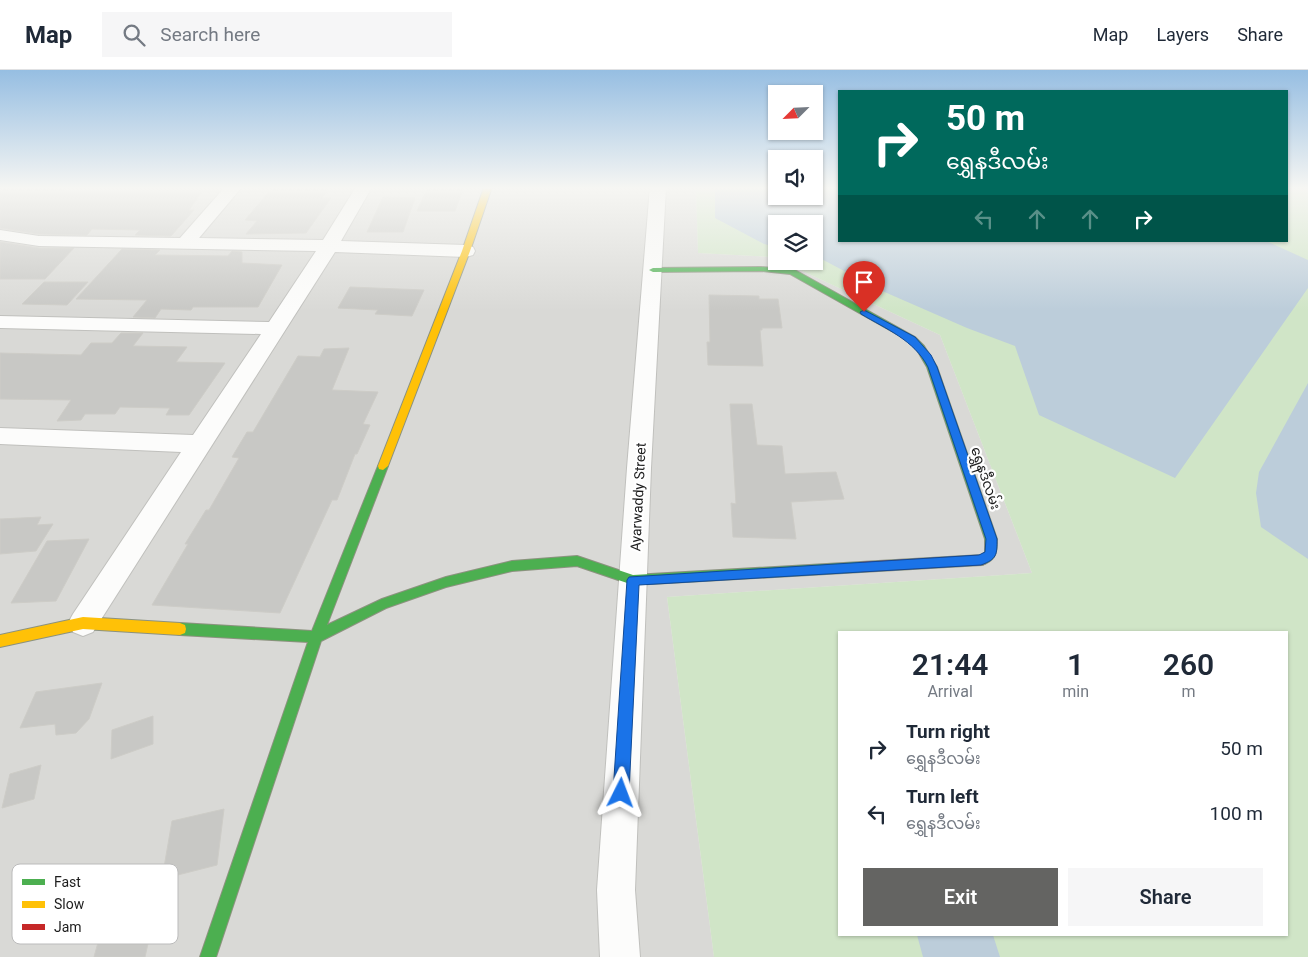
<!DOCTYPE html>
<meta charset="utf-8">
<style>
body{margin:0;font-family:Roboto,"Noto Sans Myanmar",sans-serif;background:#f6f6f7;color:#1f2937;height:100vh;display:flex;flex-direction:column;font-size:19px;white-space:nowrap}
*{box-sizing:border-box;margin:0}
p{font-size:16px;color:#747a83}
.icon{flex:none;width:28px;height:28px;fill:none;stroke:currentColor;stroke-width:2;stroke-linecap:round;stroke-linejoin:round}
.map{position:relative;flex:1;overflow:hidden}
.details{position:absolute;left:838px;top:561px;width:450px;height:305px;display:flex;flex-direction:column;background:#fff;border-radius:0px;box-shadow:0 1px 4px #0004}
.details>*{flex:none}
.guide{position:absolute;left:838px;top:20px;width:450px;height:152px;border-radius:0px;box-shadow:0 1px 4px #0004;background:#00695c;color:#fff;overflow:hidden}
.needle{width:32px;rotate:246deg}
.controls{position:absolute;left:768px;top:15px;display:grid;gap:10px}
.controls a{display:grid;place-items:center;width:55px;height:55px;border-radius:0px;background:#fff;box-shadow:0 1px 4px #0004;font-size:25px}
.pin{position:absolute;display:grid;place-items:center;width:42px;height:42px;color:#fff;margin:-51px -21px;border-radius:50% 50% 50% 0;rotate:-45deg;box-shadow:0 0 5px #0007}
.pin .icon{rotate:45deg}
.me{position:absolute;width:55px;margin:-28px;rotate:3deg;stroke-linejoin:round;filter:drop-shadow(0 0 4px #0008)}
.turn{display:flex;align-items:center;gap:18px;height:105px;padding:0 25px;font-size:22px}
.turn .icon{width:65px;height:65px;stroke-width:2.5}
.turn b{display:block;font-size:35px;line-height:42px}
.lanes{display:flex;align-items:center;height:48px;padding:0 25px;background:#0003;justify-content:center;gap:25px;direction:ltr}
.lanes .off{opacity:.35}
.eta{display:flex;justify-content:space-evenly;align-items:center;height:85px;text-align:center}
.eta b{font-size:30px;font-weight:600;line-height:35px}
.cta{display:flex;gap:10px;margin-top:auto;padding:10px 25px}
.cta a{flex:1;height:58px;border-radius:0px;background:#646462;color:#fff;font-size:20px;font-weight:600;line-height:58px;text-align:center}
.cta a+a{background:#f6f6f7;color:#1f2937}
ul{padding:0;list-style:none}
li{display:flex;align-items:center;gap:15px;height:65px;padding:0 25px}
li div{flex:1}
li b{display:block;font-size:19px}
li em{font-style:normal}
header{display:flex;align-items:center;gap:30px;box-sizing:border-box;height:70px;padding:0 25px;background:#fff;border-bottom:1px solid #e0e1e3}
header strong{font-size:24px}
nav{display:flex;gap:28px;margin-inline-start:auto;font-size:18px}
.search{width:350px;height:45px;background:#f6f6f7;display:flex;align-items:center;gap:12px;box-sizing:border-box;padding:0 18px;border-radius:0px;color:#747a83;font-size:19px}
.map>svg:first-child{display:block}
.residential{fill:#d9d9d6}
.grass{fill:#d0e5c7;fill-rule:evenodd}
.water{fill:#bccdda}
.building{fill:#c8c8c5;stroke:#cdccc7}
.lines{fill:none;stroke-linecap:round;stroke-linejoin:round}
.street-casing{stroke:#c0c0bd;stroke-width:2}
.fast-casing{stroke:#8c927f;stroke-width:2}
.slow-casing{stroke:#8c927f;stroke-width:2}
.jam-casing{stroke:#8c927f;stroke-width:2}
.street{fill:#fcfcfb;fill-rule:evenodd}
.fast{fill:#4caf50;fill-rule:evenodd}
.slow{fill:#ffc107;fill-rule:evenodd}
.jam{fill:#c62828;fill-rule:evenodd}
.route{fill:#1a73e8;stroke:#114b97}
.labels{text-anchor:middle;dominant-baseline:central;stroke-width:4.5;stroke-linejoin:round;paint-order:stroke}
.street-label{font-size:14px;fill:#1c1c1c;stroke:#fff}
.key{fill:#fff;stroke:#bbb;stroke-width:1}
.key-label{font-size:14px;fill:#1c1c1c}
</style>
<header>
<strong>Map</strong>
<div class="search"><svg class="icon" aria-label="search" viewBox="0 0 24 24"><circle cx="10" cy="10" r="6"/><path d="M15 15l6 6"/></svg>Search here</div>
<nav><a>Map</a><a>Layers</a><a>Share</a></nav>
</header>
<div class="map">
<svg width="1308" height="887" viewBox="0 0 1308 887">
<rect width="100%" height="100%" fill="#eaeae5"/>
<polygon class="residential" points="0,117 696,117 698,183 772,187 776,189 776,191 781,191 940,265 1032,503 667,527 714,887 0,887"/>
<path class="grass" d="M696 117H776V126H814V117H839V171H1286V117H1308V887H714L667 527 1032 503 940 265 781 191H814V154H776V189L772 187 698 183ZM839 562H1286V865H839Z"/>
<g class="water">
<polygon points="715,117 776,117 776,126 814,126 814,117 839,117 839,171 1266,171 1308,190 1308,218 1175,408 1039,345 1015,276 967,258 880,220 814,185 814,154 776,154 776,177 764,174 715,148"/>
<polygon points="1308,313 1308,489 1261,457 1256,423 1259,402"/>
<polygon points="917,865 993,865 1000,887 923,887"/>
</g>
<g class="building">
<polygon points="0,117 70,117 62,123 134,122 136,120 203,120 189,140 194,140 171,166 135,165 140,160 92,159 87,165 39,164 0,158"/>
<polygon points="273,117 330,117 322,128 331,128 306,163 246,164 257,151 245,150"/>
<polygon points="428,117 464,117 455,141 417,141"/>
<polygon points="383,127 415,128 403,162 367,162"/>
<polygon points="0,172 39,178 74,178 45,209 0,209"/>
<polygon points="122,179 160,180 155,185 228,186 232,181 242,182 242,193 282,195 258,237 193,237 191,240 161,239 155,248 133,247 147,230 76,229"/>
<polygon points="44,212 88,212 67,235 22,234"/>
<polygon points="350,217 424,220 412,246 375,244 378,240 338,238"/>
<polygon points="709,225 759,226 759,229 778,229 782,258 762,258 762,260 760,260 763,296 708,295 707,272 710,272"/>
<polygon points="121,263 143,263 133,276 187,277 176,292 225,293 189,345 166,345 170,338 120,337 115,344 85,344 81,350 57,351 71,330 0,329 0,283 81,285 91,273 112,273"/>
<polygon points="349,278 332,320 378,322 363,354 370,355 357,384 355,384 337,430 332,430 280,543 152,535 188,474 185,474 206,440 209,440 239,388 232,387 247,362 253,362 298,286 320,287 324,279"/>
<polygon points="730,334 752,334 757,375 782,376 785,404 836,402 844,429 791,432 796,469 733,467 731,433 736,434"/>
<polygon points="41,447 37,455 53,454 36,481 0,484 0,449"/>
<polygon points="89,469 56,531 11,533 47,471"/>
<polygon points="102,613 89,649 76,663 56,665 55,654 20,658 36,622"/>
<polygon points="153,646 153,674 111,689 112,660"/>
<polygon points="41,695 34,729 2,738 10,704"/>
<polygon points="224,739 217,795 162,809 172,751"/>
<polygon points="156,838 145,887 94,887 105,847"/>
</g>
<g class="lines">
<defs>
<g id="street">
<polygon points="225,117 242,117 199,168 323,170 356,117 372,117 341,171 466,175 473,177 475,181 473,185 466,187 335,182 93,562 83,566 73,562 68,553 73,544 181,382 0,374 0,358 193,365 261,264 0,258 0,246 269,252 316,181 39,176 0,170 0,160 39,166 180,168"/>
<polygon points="650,117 666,117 651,398 635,820 640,887 600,887 597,820 627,398"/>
</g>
<g id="fast">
<path d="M761 197 795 200 915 267 924 276 937 297 997 469C997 483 996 490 982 495L978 493 976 490 985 482V469L927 297 917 280 909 271 790 204 761 201 653 202 649 200 653 198Z"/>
<polygon points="383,392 388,396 327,555 382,529 446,507 512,491 577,486 633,505 861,492 865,494 867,497 865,500 861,502 633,515 577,496 512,501 446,517 386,538 321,571 216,887 200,887 308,572 180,565 175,563 174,559 175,555 180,553 312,561 378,396"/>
</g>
<g id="slow">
<polygon points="484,117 492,117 470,181 388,396 383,400 379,399 378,396 462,181"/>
<polygon points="83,547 180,553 185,555 186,559 185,563 180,565 83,559 0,577 0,565"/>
</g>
<polygon id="jam" points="982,485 986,487 988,490 986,493 982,495 861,502 857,500 855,497 857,494 861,492"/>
</defs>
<use href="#street" class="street-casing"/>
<use href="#fast" class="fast-casing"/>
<use href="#slow" class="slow-casing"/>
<use href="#jam" class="jam-casing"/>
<use href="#street" class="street"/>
<use href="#fast" class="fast"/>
<use href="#slow" class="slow"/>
<use href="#jam" class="jam"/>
</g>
<linearGradient id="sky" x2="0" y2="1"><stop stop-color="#96bee2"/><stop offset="0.49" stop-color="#f6f6f3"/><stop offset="1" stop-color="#f6f6f3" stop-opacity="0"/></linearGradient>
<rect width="1308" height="241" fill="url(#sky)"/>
<path class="route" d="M864 240 915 267 931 285 937 297 997 469C997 485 997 489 981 495L639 515 629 723 626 729 621 731 616 729 613 723 627 510 629 507 979 485 985 482 986 469 928 297C914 270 886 259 861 244L860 242Z"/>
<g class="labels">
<g class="street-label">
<text transform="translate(986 408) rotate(71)">ရွှေနဒီလမ်း</text>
<text transform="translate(638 427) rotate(-87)">Ayarwaddy Street</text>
</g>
</g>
<rect x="12" y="794" width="166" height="80" rx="8" class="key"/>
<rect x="22" y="809" width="23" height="6" fill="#4caf50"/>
<rect x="22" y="831" width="23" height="7" fill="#ffc107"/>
<rect x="22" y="854" width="23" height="6" fill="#c62828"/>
<g class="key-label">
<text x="54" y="817">Fast</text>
<text x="54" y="839">Slow</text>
<text x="54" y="862">Jam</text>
</g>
</svg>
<div class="controls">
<a><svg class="needle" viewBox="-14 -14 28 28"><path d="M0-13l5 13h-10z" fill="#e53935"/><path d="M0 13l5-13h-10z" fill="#747a83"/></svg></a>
<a><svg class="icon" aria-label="sound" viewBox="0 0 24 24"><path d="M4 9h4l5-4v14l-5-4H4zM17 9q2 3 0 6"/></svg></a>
<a><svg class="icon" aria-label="layers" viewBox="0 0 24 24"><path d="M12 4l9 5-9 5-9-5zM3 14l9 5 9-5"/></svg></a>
</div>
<div class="pin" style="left:864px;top:242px;background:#d93025"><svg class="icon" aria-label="arrive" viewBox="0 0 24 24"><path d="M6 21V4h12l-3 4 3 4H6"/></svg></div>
<svg class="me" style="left:621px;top:723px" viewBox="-20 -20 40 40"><path d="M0-17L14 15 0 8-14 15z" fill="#1a73e8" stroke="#fff" stroke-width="4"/></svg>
<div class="guide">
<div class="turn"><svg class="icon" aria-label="right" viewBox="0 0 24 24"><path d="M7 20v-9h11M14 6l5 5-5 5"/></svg><div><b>50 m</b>ရွှေနဒီလမ်း</div></div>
<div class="lanes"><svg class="icon off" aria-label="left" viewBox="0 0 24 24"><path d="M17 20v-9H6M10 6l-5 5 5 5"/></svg><svg class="icon off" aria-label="ahead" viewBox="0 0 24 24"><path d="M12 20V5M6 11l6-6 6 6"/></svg><svg class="icon off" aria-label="ahead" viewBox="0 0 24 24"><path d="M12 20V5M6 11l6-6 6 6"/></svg><svg class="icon" aria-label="right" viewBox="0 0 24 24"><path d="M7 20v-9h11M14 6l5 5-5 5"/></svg></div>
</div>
<section class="details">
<div class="eta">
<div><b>21:44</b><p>Arrival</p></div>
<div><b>1</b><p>min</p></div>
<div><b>260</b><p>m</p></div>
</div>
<ul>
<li><svg class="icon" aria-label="right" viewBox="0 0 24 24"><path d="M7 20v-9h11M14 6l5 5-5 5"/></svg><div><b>Turn right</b><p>ရွှေနဒီလမ်း</p></div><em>50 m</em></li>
<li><svg class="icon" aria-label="left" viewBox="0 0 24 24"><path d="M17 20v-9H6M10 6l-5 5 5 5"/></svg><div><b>Turn left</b><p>ရွှေနဒီလမ်း</p></div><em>100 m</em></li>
</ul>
<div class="cta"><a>Exit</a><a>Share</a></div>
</section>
</div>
